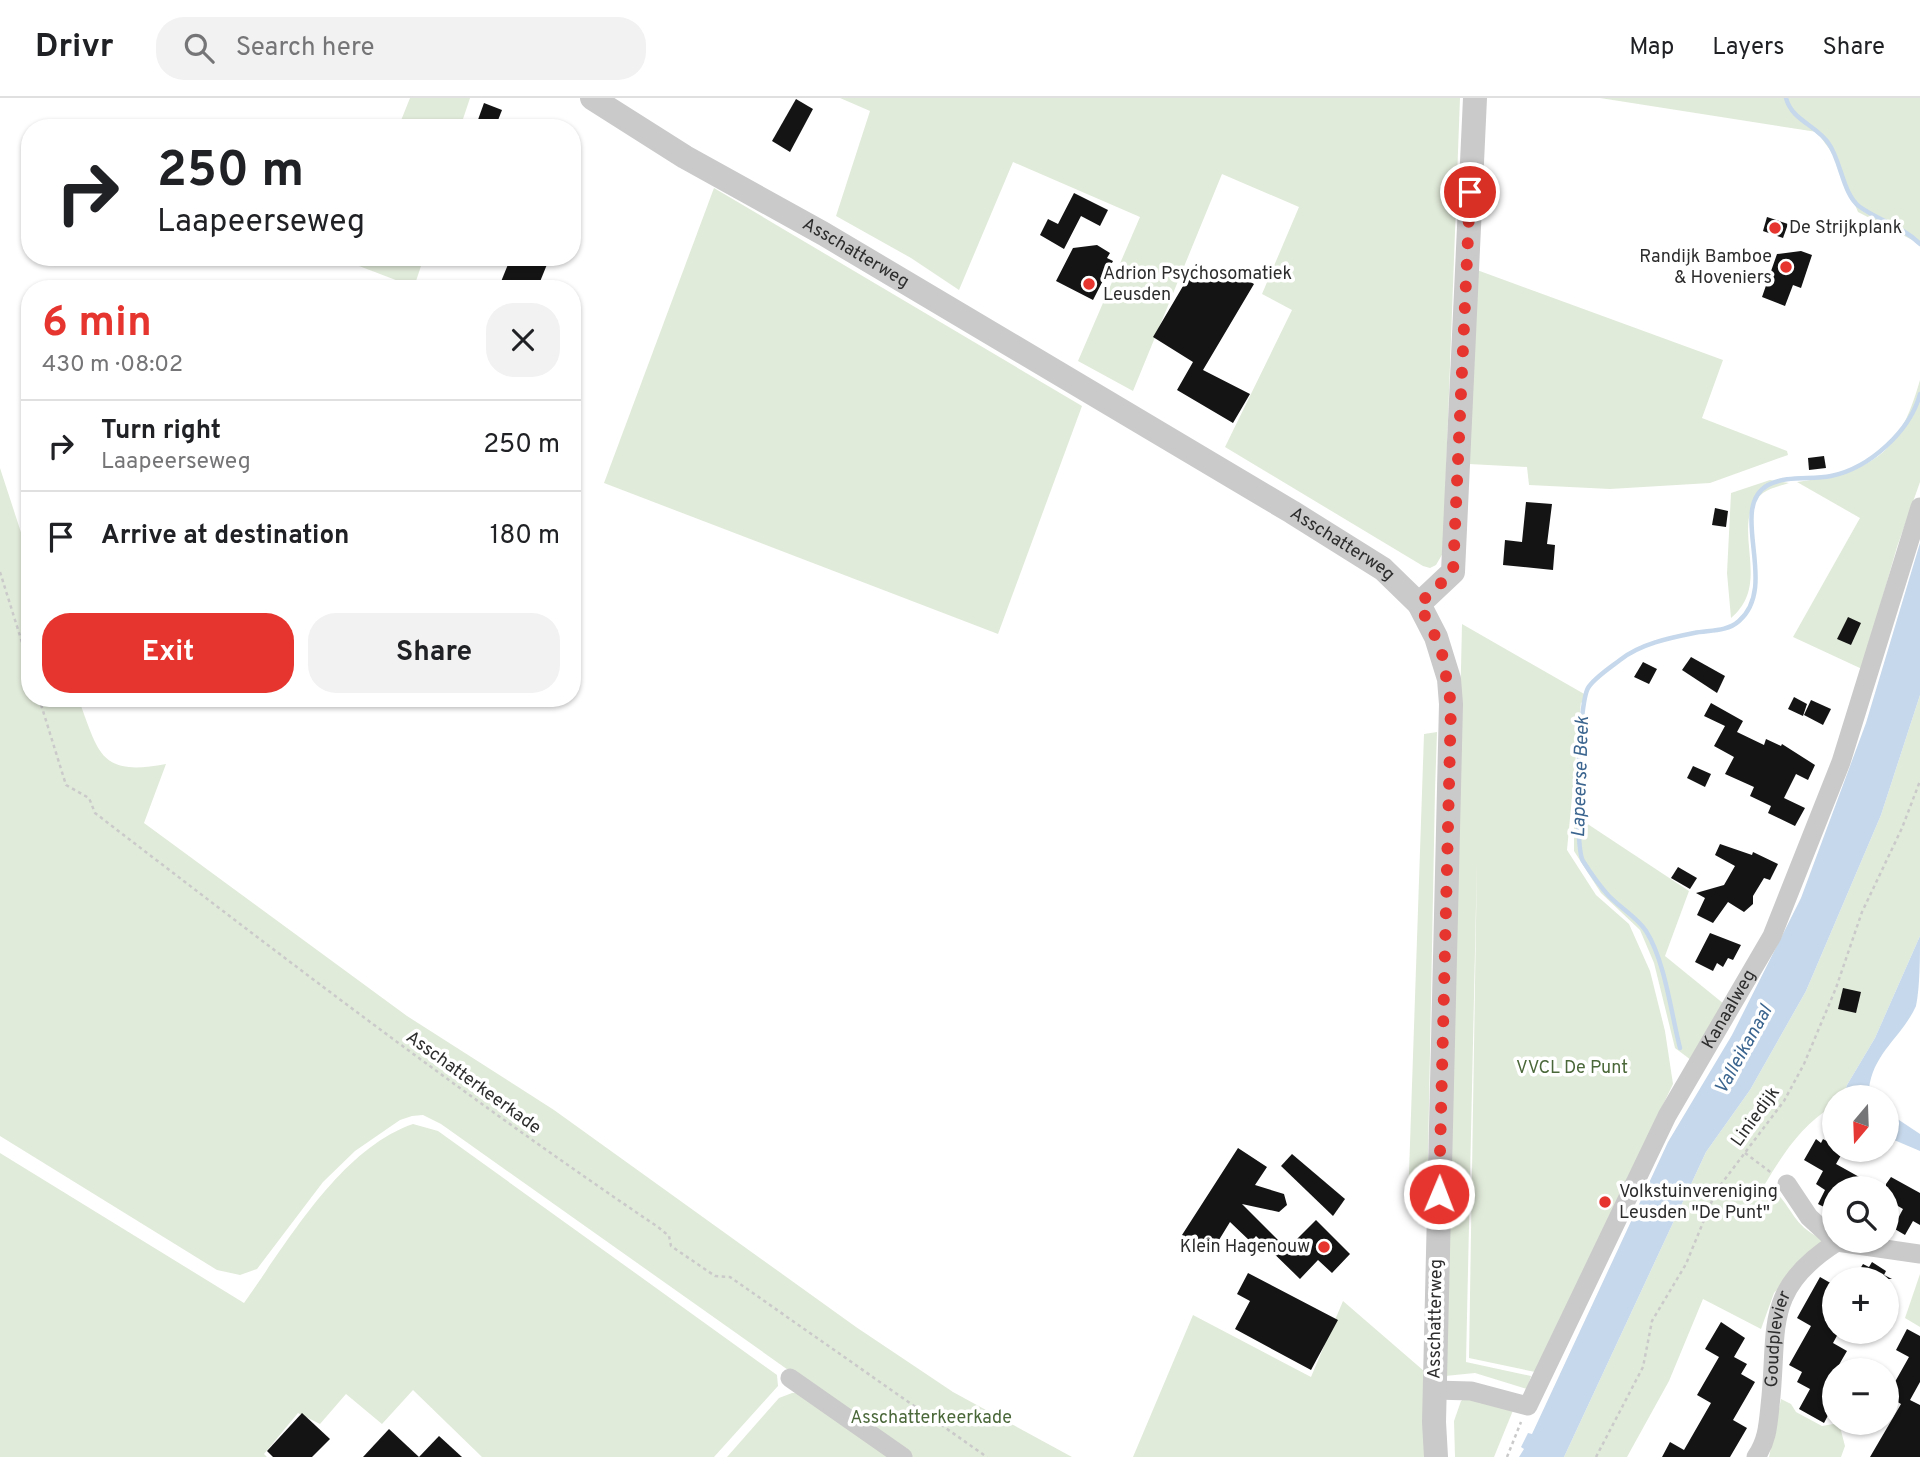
<!DOCTYPE html>
<meta charset="utf-8">
<style>
body{margin:0;font-family:Overpass,sans-serif;background:#f2f2f2;color:#202124;height:100vh;display:flex;flex-direction:column;font-size:26px;white-space:nowrap}
*{box-sizing:border-box;margin:0}
p{font-size:23px;color:#757577}
.icon{flex:none;width:38px;height:38px;fill:none;stroke:currentColor;stroke-width:2;stroke-linecap:round;stroke-linejoin:round}
.map{position:relative;flex:1;overflow:hidden}
.side{position:absolute;left:21px;top:182px;width:560px;height:427px;display:flex;flex-direction:column;background:#fff;border-radius:28px;box-shadow:0 2px 5px #0004}
.side>*{flex:none}
.top-card{position:absolute;left:21px;top:21px;width:560px;height:147px;border-radius:28px;box-shadow:0 2px 5px #0004;background:#fff;color:#202124;overflow:hidden}
.needle{width:46px;rotate:199deg}
.tools{position:absolute;left:1822px;top:987px;display:grid;gap:14px}
.tools a{display:grid;place-items:center;width:77px;height:77px;border-radius:50%;background:#fff;box-shadow:0 2px 5px #0004;font-size:35px}
.pin{position:absolute;display:grid;place-items:center;width:60px;height:60px;color:#fff;margin:-30px;border:4px solid #fff;border-radius:50%;box-shadow:0 2px 7px #0007}
.me{position:absolute;width:77px;margin:-38px;rotate:1deg;stroke-linejoin:round;filter:drop-shadow(0 0 5px #0008)}
.turn{display:flex;align-items:center;gap:24px;height:147px;padding:0 21px;font-size:32px}
.turn .icon{width:91px;height:91px;stroke-width:2.5}
.turn b{display:block;font-size:49px;line-height:60px}
.round{display:grid;place-items:center;flex:none;width:74px;height:74px;border-radius:28px;background:#f2f2f2}
.head{display:flex;align-items:center;justify-content:space-between;height:119px;padding:0 21px}
h1{font-size:42px;font-weight:700;line-height:52px;color:#e5352e}
.primary-button{display:flex;gap:14px;margin-top:auto;padding:14px 21px}
.primary-button a{flex:1;height:80px;border-radius:28px;background:#e5352e;color:#fff;font-size:28px;font-weight:700;line-height:80px;text-align:center}
.primary-button a+a{background:#f2f2f2;color:#202124}
ul{padding:0;list-style:none}
li{display:flex;align-items:center;gap:21px;height:91px;padding:0 21px;border-top:2px solid #e0e0e0}
li div{flex:1}
li b{display:block;font-size:26px}
li em{font-style:normal}
header{display:flex;align-items:center;gap:42px;box-sizing:border-box;height:98px;padding:0 35px;background:#fff;border-bottom:2px solid #e0e0e0}
header strong{font-size:33px}
nav{display:flex;gap:38px;margin-inline-start:auto;font-size:24px}
.search{width:490px;height:63px;background:#f2f2f2;display:flex;align-items:center;gap:18px;box-sizing:border-box;padding:0 24px;border-radius:28px;color:#757577;font-size:26px}
.map>svg:first-child{display:block}
.green{fill:#e1ebda}
.water{fill:#c6d8eb}
.lines{fill:none;stroke-linecap:round;stroke-linejoin:round}
.stream{stroke:#c6d8eb;stroke-width:4.5}
.building{fill:#141414}
.path{stroke:#cacaca;stroke-width:2.5;stroke-dasharray:3.5 3.5;stroke-linecap:butt}
.minor{stroke:#cacaca;stroke-width:19}
.tertiary{stroke:#cacaca;stroke-width:24}
.route{stroke:#e5352e;stroke-width:12;stroke-dasharray:0 21.6}
.poi-dot{fill:#e5352e;stroke:#fff;stroke-width:2.5}
.labels{text-anchor:middle;dominant-baseline:central;stroke-width:7;stroke-linejoin:round;paint-order:stroke}
.poi-label{font-size:18px;fill:#2d2d2d;stroke:#fff;text-anchor:start}
.street-label{font-size:18px;fill:#2d2d2d;stroke:#fff}
.park-label{font-size:18px;fill:#4b683a;stroke:#fff}
.water-label{font-size:19px;font-style:italic;fill:#3b658f;stroke:#fff}
</style>
<header>
<strong>Drivr</strong>
<div class="search"><svg class="icon" aria-label="search" viewBox="0 0 24 24"><circle cx="10" cy="10" r="6"/><path d="M15 15l6 6"/></svg>Search here</div>
<nav><a>Map</a><a>Layers</a><a>Share</a></nav>
</header>
<div class="map">
<svg width="1920" height="1359" viewBox="0 0 1920 1359">
<rect width="100%" height="100%" fill="#fff"/>
<g class="green">
<polygon points="410,0 470,0 460,30 398,30"/>
<polygon points="840,0 1460,0 1443,455 1436,467 1430,470 1423,468 1225,349 1292,212 1262,196 1299,109 1222,76 1133,293 1078,263 1140,119 1013,64 959,192 911,160 836,118 870,13"/>
<polygon points="1600,0 1920,0 1920,146 1858,114 1835,59 1817,34"/>
<polygon points="714,90 1082,308 998,536 604,385"/>
<polygon points="347,159 424,159 414,189 346,163"/>
<polygon points="1477,172 1723,262 1702,320 1787,353 1788,357 1710,385 1610,391 1529,387 1527,369 1469,366"/>
<path d="M1920 282V384L1897 449 1862 571 1793 539 1860 420 1797 384C1873 373 1898 359 1920 282Z"/>
<path d="M0 370 30 462V600H78C99 654 98 679 166 666L144 725 407 918 554 1012 856 1229 953 1294 1072 1359H911L441 1026 423 1017 412 1018 400 1022 355 1053 323 1084 257 1171 240 1177 217 1172 0 1038Z"/>
<path d="M1770 382 1789 385C1780 388 1770 390 1763 395 1726 425 1775 484 1731 520L1727 475 1731 395Z"/>
<polygon points="1462,526 1586,597 1584,609 1581,604 1567,752 1596,797 1629,826 1650,873 1665,933 1673,986 1535,1274 1469,1260 1477,762 1466,1264 1531,1278 1527,1291 1475,1275 1445,1278"/>
<path d="M1920 597V838L1875 940 1847 987 1843 999H1834V1007C1801 1028 1785 1053 1765 1086 1793 1103 1789 1128 1825 1142L1774 1195 1761 1231 1703 1201 1669 1283 1627 1359H1564L1706 1054 1750 992 1806 893 1881 717Z"/>
<polygon points="1437,634 1435,693 1427,1110 1408,1104 1424,636"/>
<polygon points="1574,717 1689,793 1665,858 1724,906 1691,962 1675,950 1654,865 1640,832 1601,795 1574,753"/>
<path d="M413 1026 438 1033 777 1277 778 1288 714 1359H482L413 1292 382 1326 346 1296 320 1326 298 1315 264 1356 267 1359H0V1055L244 1205C287 1145 340 1051 413 1026Z"/>
<polygon points="1920,1176 1920,1229 1905,1220"/>
<polygon points="1343,1203 1424,1273 1424,1359 1133,1359 1193,1217 1311,1279"/>
<polygon points="792,1295 802,1295 894,1359 727,1359 779,1300"/>
<polygon points="1466,1299 1514,1310 1494,1359 1455,1359 1454,1323 1461,1303"/>
<polygon points="1781,1301 1791,1306 1796,1314 1822,1328 1839,1325 1845,1348 1841,1359 1769,1359"/>
</g>
<g class="water">
<polygon points="1920,445 1920,597 1881,717 1806,893 1750,992 1706,1054 1564,1359 1519,1359 1524,1351 1521,1349 1528,1335 1532,1336 1668,1044 1732,937 1801,800 1866,625"/>
<path d="M1920 838C1920 859 1920 889 1916 908 1902 939 1873 955 1869 991L1874 999H1843L1847 987 1875 940Z"/>
<polygon points="1887,1014 1920,1036 1920,1053 1887,1039"/>
</g>
<g class="lines">
<g class="stream">
<path d="M1786 0C1792 23 1817 27 1829 46 1841 63 1843 97 1860 109 1880 123 1902 128 1920 146"/>
<path d="M1680 950C1671 915 1665 863 1646 833 1637 819 1619 809 1608 797 1599 787 1590 774 1583 763 1574 748 1578 607 1588 590 1594 580 1611 569 1620 562 1640 546 1669 540 1694 535 1709 532 1727 534 1739 523 1780 487 1727 410 1768 387 1787 377 1811 382 1831 378 1870 370 1910 333 1920 296"/>
</g>
</g>
<g class="building">
<polygon points="796,1 813,11 790,54 772,43"/>
<polygon points="484,5 502,12 495,30 475,30"/>
<polygon points="1074,95 1108,112 1100,128 1081,118 1064,151 1040,137 1048,121 1058,126"/>
<polygon points="1767,119 1788,126 1783,140 1763,133"/>
<polygon points="1097,147 1110,155 1107,160 1113,163 1093,202 1056,183 1073,150"/>
<polygon points="1801,153 1812,157 1801,190 1793,187 1785,208 1762,199 1777,156"/>
<polygon points="511,159 550,159 537,191 498,191"/>
<polygon points="1196,166 1222,181 1228,171 1254,186 1203,272 1250,296 1233,325 1177,292 1193,264 1153,239"/>
<polygon points="1824,358 1826,370 1809,372 1808,360"/>
<polygon points="1526,404 1552,406 1547,446 1555,447 1553,472 1503,467 1505,442 1522,444"/>
<polygon points="1715,410 1728,413 1726,429 1712,427"/>
<polygon points="1848,519 1861,525 1851,547 1837,541"/>
<polygon points="1691,559 1725,578 1717,595 1682,572"/>
<polygon points="1643,564 1657,571 1649,586 1634,579"/>
<polygon points="1794,599 1807,606 1803,618 1788,611"/>
<polygon points="1811,602 1831,611 1823,627 1804,617"/>
<polygon points="1711,605 1743,623 1737,634 1764,647 1766,641 1781,648 1782,646 1815,667 1808,682 1796,676 1784,700 1805,710 1795,728 1768,715 1771,708 1750,698 1754,689 1725,676 1734,659 1714,648 1725,628 1704,618"/>
<polygon points="1693,668 1711,676 1705,689 1687,680"/>
<polygon points="1720,746 1752,757 1753,754 1778,766 1770,782 1764,780 1753,798 1753,806 1744,814 1728,804 1713,825 1697,817 1705,800 1696,795 1724,787 1735,768 1715,757"/>
<polygon points="1678,769 1697,780 1690,791 1671,780"/>
<polygon points="1710,835 1741,847 1733,862 1728,860 1723,869 1717,865 1713,873 1695,864"/>
<polygon points="1843,890 1861,894 1856,915 1838,911"/>
<polygon points="1816,1041 1821,1045 1823,1041 1834,1047 1834,1052 1844,1052 1836,1066 1879,1090 1834,1090 1834,1105 1830,1112 1818,1106 1825,1092 1816,1086 1823,1073 1804,1062"/>
<polygon points="1238,1050 1267,1069 1255,1087 1284,1096 1287,1107 1279,1114 1242,1106 1287,1151 1316,1122 1350,1156 1332,1175 1318,1162 1300,1181 1256,1138 1251,1144 1230,1124 1211,1155 1182,1137"/>
<polygon points="1292,1056 1345,1101 1333,1118 1281,1068"/>
<polygon points="1891,1079 1920,1095 1920,1127 1913,1123 1905,1137 1893,1130 1903,1111 1886,1101 1886,1086"/>
<polygon points="1872,1164 1886,1173 1884,1177 1892,1181 1854,1181 1863,1166 1869,1169"/>
<polygon points="1248,1175 1338,1222 1311,1272 1235,1231 1250,1203 1237,1196"/>
<polygon points="1820,1179 1834,1187 1834,1234 1839,1234 1833,1245 1847,1253 1825,1291 1834,1296 1834,1306 1824,1325 1799,1311 1810,1291 1797,1284 1802,1274 1789,1267 1811,1228 1797,1220"/>
<polygon points="1721,1224 1745,1240 1734,1259 1747,1266 1741,1276 1755,1284 1733,1322 1747,1330 1730,1359 1662,1359 1670,1344 1684,1352 1711,1305 1697,1297 1719,1259 1705,1251"/>
<polygon points="1907,1231 1920,1238 1920,1284 1910,1302 1920,1307 1920,1359 1870,1359 1901,1306 1887,1298 1909,1259 1896,1252"/>
<polygon points="302,1315 330,1341 312,1359 273,1359 267,1353"/>
<polygon points="389,1331 419,1359 363,1359"/>
<polygon points="439,1338 462,1359 419,1359"/>
</g>
<g class="lines">
<g class="path">
<polyline points="0,474 30,570"/>
<path d="M39 600 66 687 89 700 95 715C280 857 465 999 658 1129L669 1138 671 1148 715 1178 730 1179 987 1359"/>
<polyline points="1745,1055 1773,1076"/>
<polyline points="1507,1359 1521,1324"/>
<polyline points="1596,1359 1643,1269 1652,1223 1686,1166 1716,1093 1784,1003 1804,966 1836,890 1862,814 1902,730 1920,683"/>
</g>
<g class="minor">
<polyline points="1787,1086 1809,1119 1834,1142"/>
<polyline points="790,1280 903,1359"/>
<path id="s1" d="M1434 1292 1471 1293 1528 1308 1667 1018 1772 838 1841 664 1920 409"/>
<path id="s2" d="M1756 1359C1767 1343 1768 1328 1770 1308 1779 1232 1761 1192 1837 1144L1920 1156"/>
</g>
<g class="tertiary">
<path id="s3" d="M592 0 685 59 824 136 1292 414 1383 471 1419 506 1436 539 1449 581 1451 606 1434 1324 1436 1359"/>
<polyline points="1419,506 1453,474 1475,0"/>
</g>
</g>
<g class="lines">
<polyline class="route" points="1439,1096 1451,606 1441,550 1419,506 1453,474 1470,94"/>
</g>
<g class="poi-dot">
<circle cx="1775" cy="130" r="7"/>
<circle cx="1786" cy="169" r="7"/>
<circle cx="1089" cy="186" r="7"/>
<circle cx="1605" cy="1104" r="7"/>
<circle cx="1324" cy="1149" r="7"/>
</g>
<g class="labels">
<g class="poi-label">
<text x="1789" y="130">De Strijkplank</text>
<text x="1772" y="159" text-anchor="end">Randijk Bamboe<tspan x="1772" dy="21">&amp; Hoveniers</tspan></text>
<text x="1103" y="176">Adrion Psychosomatiek<tspan x="1103" dy="21">Leusden</tspan></text>
<text x="1619" y="1094">Volkstuinvereniging<tspan x="1619" dy="21">Leusden "De Punt"</tspan></text>
<text x="1310" y="1149" text-anchor="end">Klein Hagenouw</text>
</g>
<g class="street-label">
<text stroke="none"><textPath href="#s3" startOffset="306">Asschatterweg</textPath></text>
<text stroke="none"><textPath href="#s3" startOffset="873">Asschatterweg</textPath></text>
<text stroke="none"><textPath href="#s1" startOffset="541">Kanaalweg</textPath></text>
<text transform="translate(473 985) rotate(36)">Asschatterkeerkade</text>
<text transform="translate(1756 1019) rotate(-54)">Liniedijk</text>
<text transform="translate(1436 1221) rotate(-89)">Asschatterweg</text>
<text stroke="none"><textPath href="#s2" startOffset="121">Goudplevier</textPath></text>
</g>
<g class="park-label">
<text x="1572" y="970">VVCL De Punt</text>
<text x="931" y="1320">Asschatterkeerkade</text>
</g>
<g class="water-label">
<text transform="translate(1581 679) rotate(-88)">Lapeerse Beek</text>
<text transform="translate(1744 952) rotate(-61)">Valleikanaal</text>
</g>
</g>
</svg>
<div class="tools">
<a><svg class="needle" viewBox="-14 -14 28 28"><path d="M0-13l5 13h-10z" fill="#e53935"/><path d="M0 13l5-13h-10z" fill="#757577"/></svg></a>
<a><svg class="icon" aria-label="search" viewBox="0 0 24 24"><circle cx="10" cy="10" r="6"/><path d="M15 15l6 6"/></svg></a>
<a>+</a>
<a>−</a>
</div>
<div class="pin" style="left:1470px;top:94px;background:#d93025"><svg class="icon" aria-label="arrive" viewBox="0 0 24 24"><path d="M6 21V4h12l-3 4 3 4H6"/></svg></div>
<svg class="me" style="left:1439px;top:1096px" viewBox="-20 -20 40 40"><circle r="17" fill="#e5352e" stroke="#fff" stroke-width="3"/><path d="M0-11L8 9 0 5-8 9z" fill="#fff"/></svg>
<div class="top-card">
<div class="turn"><svg class="icon" aria-label="right" viewBox="0 0 24 24"><path d="M7 20v-9h11M14 6l5 5-5 5"/></svg><div><b>250 m</b>Laapeerseweg</div></div>
</div>
<section class="side">
<div class="head"><div><h1>6 min</h1><p>430 m · 08:02</p></div><a class="round"><svg class="icon" aria-label="close" viewBox="0 0 24 24"><path d="M6 6l12 12M18 6L6 18"/></svg></a></div>
<ul>
<li><svg class="icon" aria-label="right" viewBox="0 0 24 24"><path d="M7 20v-9h11M14 6l5 5-5 5"/></svg><div><b>Turn right</b><p>Laapeerseweg</p></div><em>250 m</em></li>
<li><svg class="icon" aria-label="arrive" viewBox="0 0 24 24"><path d="M6 21V4h12l-3 4 3 4H6"/></svg><div><b>Arrive at destination</b></div><em>180 m</em></li>
</ul>
<div class="primary-button"><a>Exit</a><a>Share</a></div>
</section>
</div>
